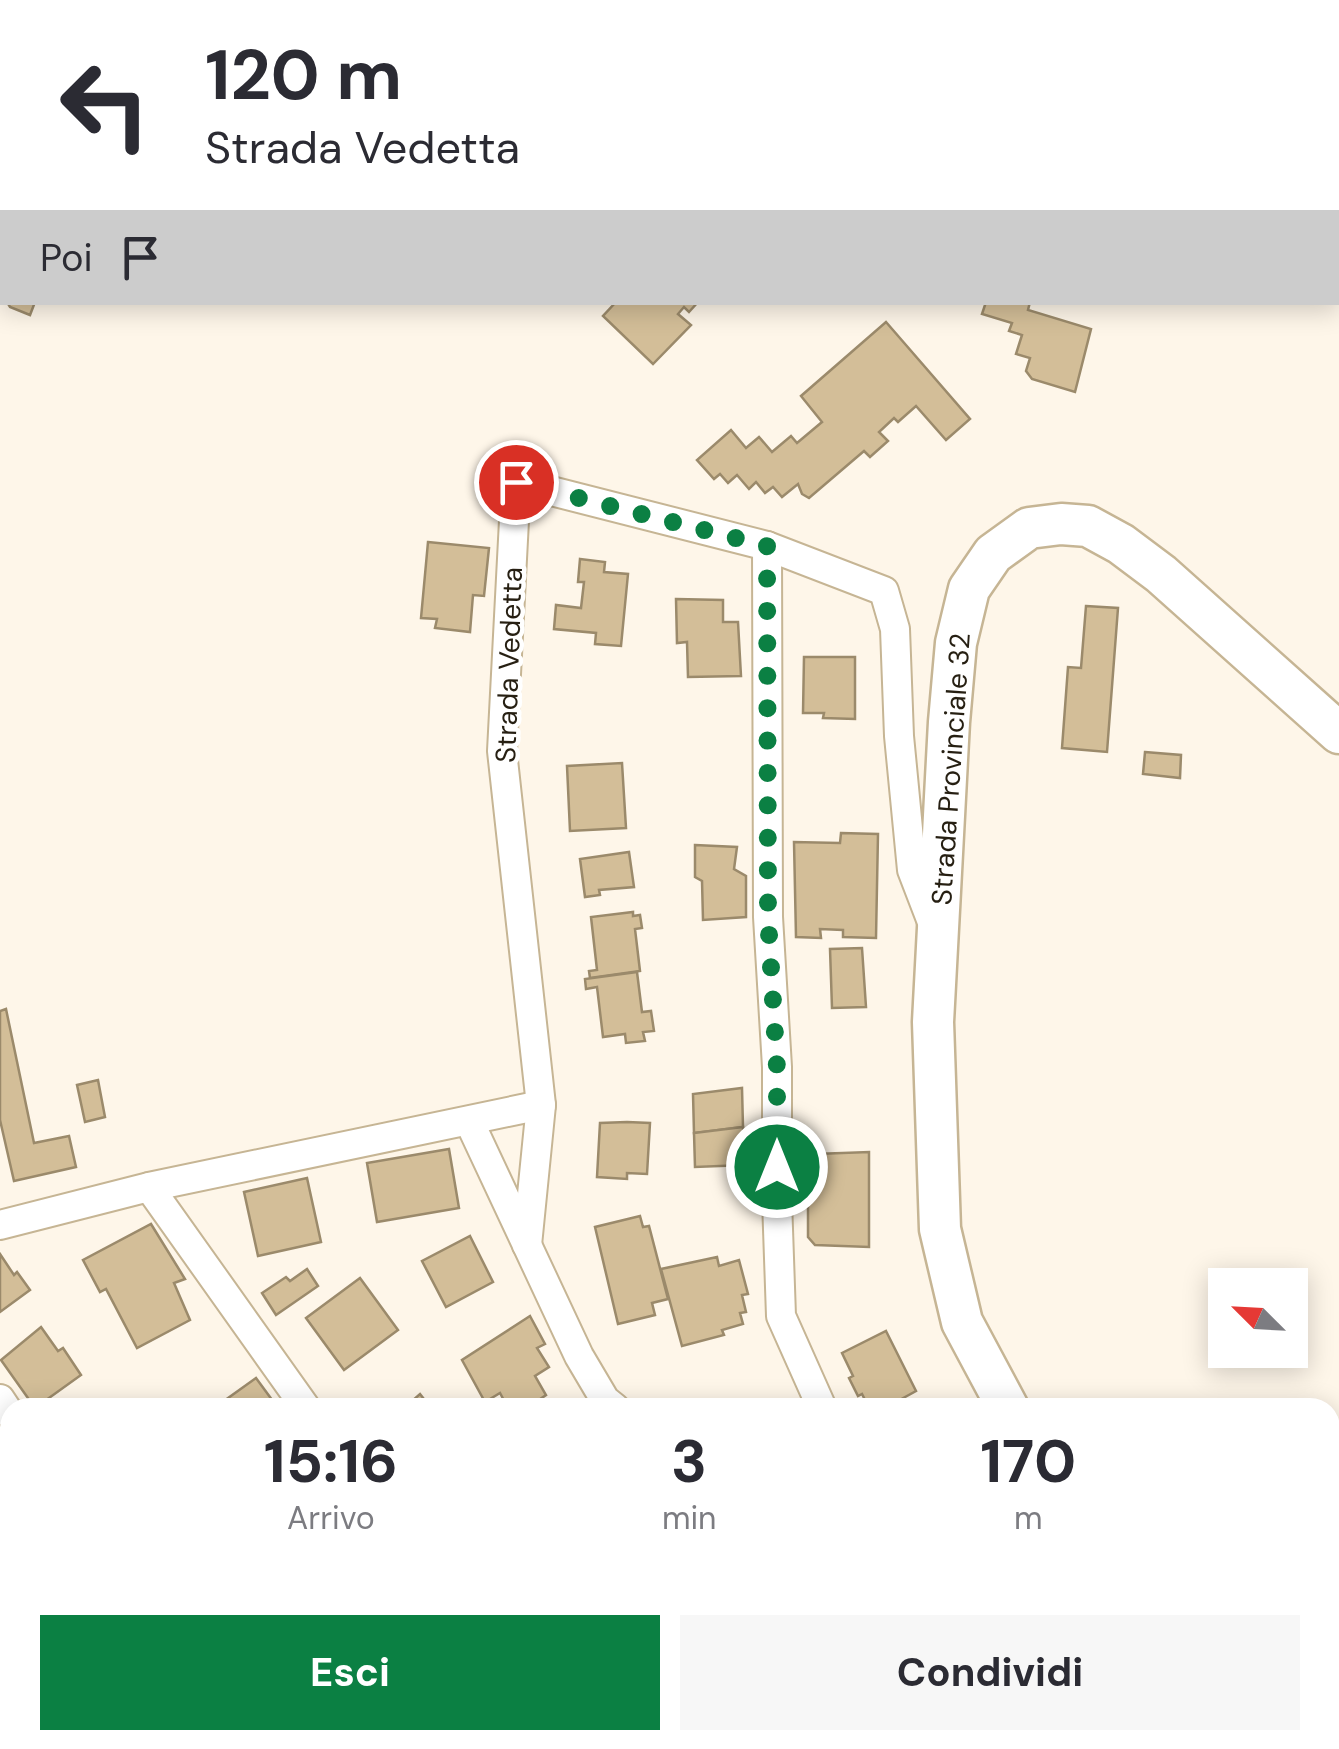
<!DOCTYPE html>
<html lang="it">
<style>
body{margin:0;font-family:"DM Sans",sans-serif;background:#f7f7f7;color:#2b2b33;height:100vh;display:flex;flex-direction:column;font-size:38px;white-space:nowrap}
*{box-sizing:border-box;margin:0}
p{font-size:32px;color:#7c7c81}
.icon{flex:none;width:55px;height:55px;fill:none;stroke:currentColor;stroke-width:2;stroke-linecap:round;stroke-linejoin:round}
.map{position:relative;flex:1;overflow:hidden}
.drawer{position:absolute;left:0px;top:1398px;width:1340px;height:352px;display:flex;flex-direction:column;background:#fff;border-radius:30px 30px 0 0;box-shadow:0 5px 25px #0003}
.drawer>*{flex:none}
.banner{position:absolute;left:0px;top:0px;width:1340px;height:305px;box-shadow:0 5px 25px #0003;background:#fff;color:#2b2b33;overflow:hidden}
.needle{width:65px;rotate:294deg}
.controls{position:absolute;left:1208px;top:1268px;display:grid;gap:20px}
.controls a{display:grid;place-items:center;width:100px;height:100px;border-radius:0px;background:#fff;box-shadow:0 5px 25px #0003;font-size:50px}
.pin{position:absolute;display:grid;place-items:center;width:85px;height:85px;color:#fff;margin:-42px;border:5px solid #fff;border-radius:50%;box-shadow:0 2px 10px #0007}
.me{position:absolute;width:110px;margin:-55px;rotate:0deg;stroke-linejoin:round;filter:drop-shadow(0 0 8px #0008)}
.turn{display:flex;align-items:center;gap:35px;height:210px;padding:0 40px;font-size:45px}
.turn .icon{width:130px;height:130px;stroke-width:2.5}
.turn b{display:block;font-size:70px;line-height:85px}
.then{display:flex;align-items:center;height:95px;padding:0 40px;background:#0003;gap:20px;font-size:38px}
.eta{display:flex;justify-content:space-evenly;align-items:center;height:170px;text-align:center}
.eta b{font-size:60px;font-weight:700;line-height:70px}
.button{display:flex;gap:20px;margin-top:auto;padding:20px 40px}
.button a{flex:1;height:115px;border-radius:0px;background:#0b8043;color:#fff;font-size:40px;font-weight:700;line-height:115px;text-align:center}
.button a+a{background:#f7f7f7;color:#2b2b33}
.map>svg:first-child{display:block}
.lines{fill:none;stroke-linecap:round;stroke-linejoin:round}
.stream{stroke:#9db0d4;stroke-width:10}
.building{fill:#d3be98;stroke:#9b8a6b;stroke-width:2.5}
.street-casing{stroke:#c6b594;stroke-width:32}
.secondary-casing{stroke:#c6b594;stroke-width:45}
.street{stroke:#fff;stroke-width:28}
.secondary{stroke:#fff;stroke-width:40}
.route{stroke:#0b8043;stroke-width:18;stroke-dasharray:0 32.4}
.labels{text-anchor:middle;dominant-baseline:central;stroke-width:9;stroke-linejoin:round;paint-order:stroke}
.street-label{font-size:28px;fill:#261f12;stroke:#fff}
</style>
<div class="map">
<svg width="1339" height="1749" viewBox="0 0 1339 1749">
<rect width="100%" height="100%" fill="#fef6e9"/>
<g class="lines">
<polyline class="stream" points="0,1641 5,1649"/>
</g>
<g class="building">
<polygon points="7,302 35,302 30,315 10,307"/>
<polygon points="616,302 698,302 689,312 684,307 678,314 691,325 653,364 603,316"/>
<polygon points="986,302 1030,302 1028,310 1091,329 1075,392 1032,379 1026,371 1030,358 1016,354 1022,335 1009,331 1012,323 982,314"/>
<polygon points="886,322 970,419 946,440 916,406 898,422 894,418 879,432 888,441 870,457 864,451 809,498 802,494 798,484 782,497 773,487 765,493 756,482 749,489 737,475 728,483 720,474 714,479 697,460 731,430 746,448 759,437 772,452 791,436 797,443 822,422 801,396"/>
<polygon points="428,542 489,548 484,596 473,595 470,632 435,628 437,619 421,618"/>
<polygon points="580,559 605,562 604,572 628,574 621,646 595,644 596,633 554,629 556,605 581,608 584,582 578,582"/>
<polygon points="676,599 723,600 723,622 738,622 741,676 688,677 687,642 677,643"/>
<polygon points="1086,606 1118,608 1107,752 1062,748 1068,667 1081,668"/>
<polygon points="804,657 855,657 855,719 823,718 824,713 803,713"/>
<polygon points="1145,752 1181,755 1180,778 1143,774"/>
<polygon points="622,763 626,828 570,831 567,766"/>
<polygon points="841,833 878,834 876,938 843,937 843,930 820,929 821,938 796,937 794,842 840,843"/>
<polygon points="695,845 737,847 734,869 746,876 746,917 703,920 702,881 695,877"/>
<polygon points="629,852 634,887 599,890 600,895 585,897 580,859"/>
<polygon points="633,912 633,916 640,915 642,928 635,929 640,971 590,978 589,971 597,970 591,917"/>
<polygon points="862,948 866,1007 832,1008 830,949"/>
<polygon points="637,972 642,1012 651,1011 654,1031 643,1032 645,1041 626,1043 625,1034 603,1037 597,987 586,989 585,979"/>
<polygon points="6,1009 34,1143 69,1136 76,1167 14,1181 0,1120 0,1011"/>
<polygon points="98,1080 105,1117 85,1122 77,1085"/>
<polygon points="742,1088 743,1127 694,1133 693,1094"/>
<polygon points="627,1122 650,1123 647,1174 627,1173 627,1179 597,1177 600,1123"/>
<polygon points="743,1127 745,1165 695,1167 694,1133"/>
<polygon points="449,1149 459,1208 377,1222 367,1163"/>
<polygon points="869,1152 869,1247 815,1245 808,1237 808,1162 815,1154"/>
<polygon points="307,1178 321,1242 258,1256 244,1192"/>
<polygon points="640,1216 643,1227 649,1226 668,1299 652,1303 655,1315 618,1324 595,1227"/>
<polygon points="151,1224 185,1279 174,1283 190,1320 137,1348 106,1289 100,1292 83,1260"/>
<polygon points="470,1236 493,1282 446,1307 422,1261"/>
<polygon points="0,1254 14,1275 17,1272 30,1290 0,1312"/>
<polygon points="717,1257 719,1266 739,1260 748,1294 742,1295 746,1312 740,1313 743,1324 722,1330 724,1335 682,1346 661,1269"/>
<polygon points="307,1269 318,1286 276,1315 262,1293 286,1277 290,1281"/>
<polygon points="360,1278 398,1330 344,1370 306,1318"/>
<polygon points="530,1316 545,1344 537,1348 549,1367 535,1376 546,1395 527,1408 508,1408 500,1393 485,1402 462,1360"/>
<polygon points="41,1327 58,1351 63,1348 81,1375 35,1408 1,1360"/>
<polygon points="886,1331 916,1391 885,1408 869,1408 862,1394 858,1396 849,1378 853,1376 842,1353"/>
<polygon points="256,1378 278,1408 217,1408 217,1406"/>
<polygon points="420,1394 431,1408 404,1408"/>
<polygon points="0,1434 10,1448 10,1455 0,1461"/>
<polygon points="10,1507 10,1545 0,1530 0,1514"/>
<polygon points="178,1740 210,1740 220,1749 170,1749"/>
<polygon points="373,1740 492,1740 487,1749 387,1749"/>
<polygon points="814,1740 888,1740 883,1749 829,1749"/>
<polygon points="1010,1740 1096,1740 1091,1749 1004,1749"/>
</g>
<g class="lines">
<defs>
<g id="street">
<polyline points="1208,0 1211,2"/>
<polyline points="0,45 2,46"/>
<polyline points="1338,205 1339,209"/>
<polyline points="767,546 768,917 777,1067 777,1200 781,1316 822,1408"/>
<polyline points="469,1121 579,1356 605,1400 615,1408"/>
<polyline points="149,1187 306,1408"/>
<polyline points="0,1225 149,1187 541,1105"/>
<polyline points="527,1245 541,1105 502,751 516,482 767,546 884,591 895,629 899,736 912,870 932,922"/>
<polyline points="0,1399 10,1414"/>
<polyline points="243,1740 251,1749"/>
<polyline points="691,1740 706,1749"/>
<polyline points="1135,1740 1146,1749"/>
</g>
<g id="secondary">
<polyline points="1008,1408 962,1322 940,1229 933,1022 949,722 956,643 969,589 993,554 1029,528 1061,524 1088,526 1121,544 1161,574 1339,733"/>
<polyline points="1290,1740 1298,1749"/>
</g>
</defs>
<use href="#street" class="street-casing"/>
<use href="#secondary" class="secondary-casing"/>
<use href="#street" class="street"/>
<use href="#secondary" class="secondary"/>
</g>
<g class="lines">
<polyline class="route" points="516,482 767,546 768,917 777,1068 777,1167"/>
</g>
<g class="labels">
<g class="street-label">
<text transform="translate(509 665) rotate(-88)">Strada Vedetta</text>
<text transform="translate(951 769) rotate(-86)">Strada Provinciale 32</text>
</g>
</g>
</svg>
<div class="controls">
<a><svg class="needle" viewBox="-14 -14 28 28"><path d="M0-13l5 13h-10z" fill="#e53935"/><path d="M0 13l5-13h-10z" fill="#7c7c81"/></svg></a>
</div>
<div class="pin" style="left:516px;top:482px;background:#d93025"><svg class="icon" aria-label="arrive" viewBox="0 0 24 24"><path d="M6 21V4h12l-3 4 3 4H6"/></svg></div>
<svg class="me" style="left:777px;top:1167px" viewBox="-20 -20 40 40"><circle r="17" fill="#0b8043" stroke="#fff" stroke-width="3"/><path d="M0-11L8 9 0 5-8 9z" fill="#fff"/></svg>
<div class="banner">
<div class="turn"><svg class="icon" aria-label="left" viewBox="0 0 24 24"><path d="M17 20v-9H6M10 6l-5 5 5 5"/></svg><div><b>120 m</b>Strada Vedetta</div></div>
<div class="then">Poi<svg class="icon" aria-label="arrive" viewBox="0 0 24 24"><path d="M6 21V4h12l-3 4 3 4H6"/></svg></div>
</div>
<section class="drawer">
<div class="eta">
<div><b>15:16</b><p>Arrivo</p></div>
<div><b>3</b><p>min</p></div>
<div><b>170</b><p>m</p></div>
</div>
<div class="button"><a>Esci</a><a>Condividi</a></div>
</section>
</div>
